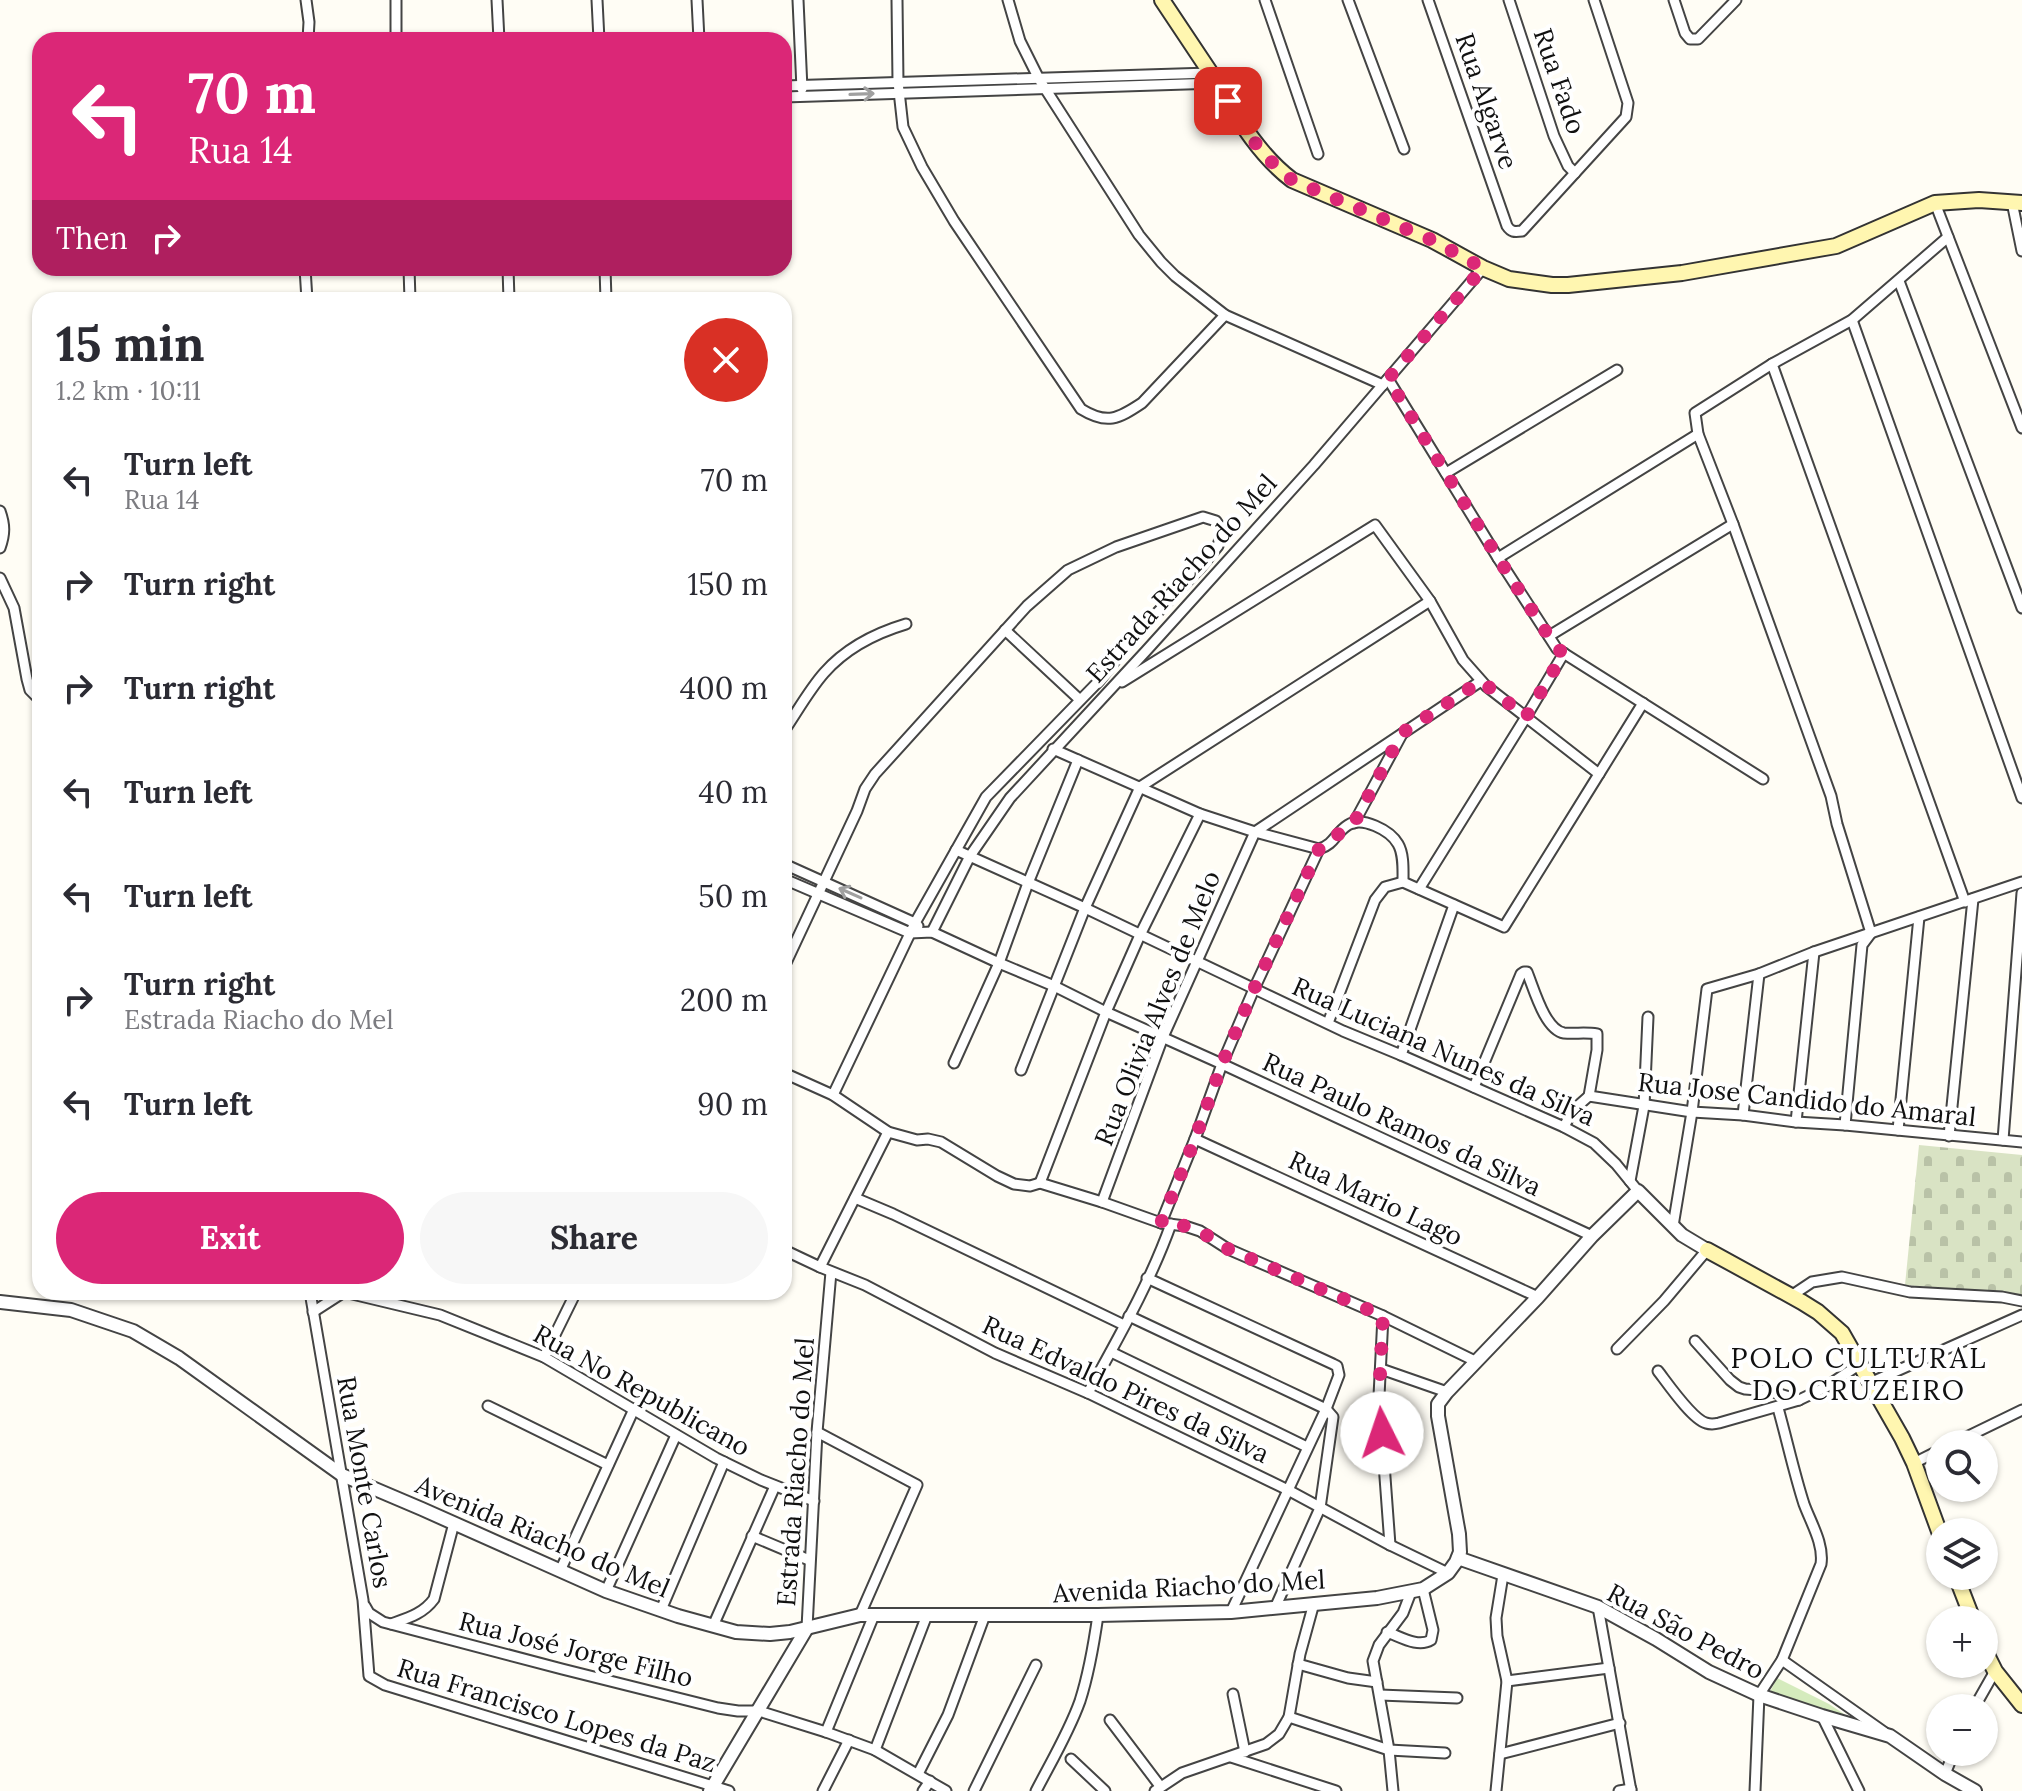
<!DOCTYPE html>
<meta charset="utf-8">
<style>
body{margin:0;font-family:Lora,serif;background:#f7f7f7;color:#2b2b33;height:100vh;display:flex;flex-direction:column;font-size:30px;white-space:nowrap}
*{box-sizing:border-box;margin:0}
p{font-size:26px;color:#7c7c81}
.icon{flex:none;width:44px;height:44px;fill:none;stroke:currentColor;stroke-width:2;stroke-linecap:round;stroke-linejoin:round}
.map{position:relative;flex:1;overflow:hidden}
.sheet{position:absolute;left:32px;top:292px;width:760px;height:1008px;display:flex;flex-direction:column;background:#fff;border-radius:24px;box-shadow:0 2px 6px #0004}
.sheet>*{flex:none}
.banner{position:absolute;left:32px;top:32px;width:760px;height:244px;border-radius:24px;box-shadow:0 2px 6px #0004;background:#db2777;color:#fff;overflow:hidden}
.buttons{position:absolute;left:1926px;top:1430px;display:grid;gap:16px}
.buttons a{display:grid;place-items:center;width:72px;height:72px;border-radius:50%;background:#fff;box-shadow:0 2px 6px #0004;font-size:40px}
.pin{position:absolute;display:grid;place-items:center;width:68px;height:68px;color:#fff;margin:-34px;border-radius:16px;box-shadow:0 4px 12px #0006}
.me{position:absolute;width:88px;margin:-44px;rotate:356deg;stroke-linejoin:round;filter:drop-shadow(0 0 6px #0008)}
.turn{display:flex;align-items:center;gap:28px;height:168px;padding:0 24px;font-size:36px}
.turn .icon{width:104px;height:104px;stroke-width:2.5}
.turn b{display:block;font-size:56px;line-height:68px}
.then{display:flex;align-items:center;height:76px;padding:0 24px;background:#0003;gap:16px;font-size:30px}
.round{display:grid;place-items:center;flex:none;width:84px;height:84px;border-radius:42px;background:#f7f7f7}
.headline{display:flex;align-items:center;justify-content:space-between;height:136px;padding:0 24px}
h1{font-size:48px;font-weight:800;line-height:60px}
.cta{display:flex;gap:16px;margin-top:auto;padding:16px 24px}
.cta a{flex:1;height:92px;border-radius:48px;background:#db2777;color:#fff;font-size:32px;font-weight:800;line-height:92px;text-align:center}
.cta a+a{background:#f7f7f7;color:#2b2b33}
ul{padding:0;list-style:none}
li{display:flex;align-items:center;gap:24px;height:104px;padding:0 24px}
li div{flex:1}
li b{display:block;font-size:30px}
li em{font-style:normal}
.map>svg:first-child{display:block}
.cemetery{fill:url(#cemetery-stones)}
.park{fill:#d5ebbd}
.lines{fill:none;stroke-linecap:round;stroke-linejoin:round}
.minor-casing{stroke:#444;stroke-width:13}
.tertiary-casing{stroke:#444;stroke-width:16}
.secondary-casing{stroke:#333;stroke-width:18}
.minor{stroke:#fff;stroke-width:9}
.tertiary{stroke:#fff;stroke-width:12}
.secondary{stroke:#fff6b0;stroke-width:14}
.oneway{stroke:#a0a0a0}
.route{stroke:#db2777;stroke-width:14;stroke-dasharray:0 25.2}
.labels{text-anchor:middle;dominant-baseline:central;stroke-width:8;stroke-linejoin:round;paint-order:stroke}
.street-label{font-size:26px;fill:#111;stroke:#fff}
.neighbourhood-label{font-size:28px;letter-spacing:2px;fill:#111;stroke:#fff}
</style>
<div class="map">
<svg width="2022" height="1791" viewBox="0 0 2022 1791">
<defs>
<pattern id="cemetery-stones" width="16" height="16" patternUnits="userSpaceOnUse" patternTransform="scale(2)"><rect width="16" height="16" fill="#d9e3c4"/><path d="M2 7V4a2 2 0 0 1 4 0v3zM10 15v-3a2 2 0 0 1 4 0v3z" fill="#b9c2a7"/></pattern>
</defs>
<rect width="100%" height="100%" fill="#fffdf5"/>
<polygon class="cemetery" points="1919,1145 2022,1155 2022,1295 1905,1285"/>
<polygon class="park" points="1777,1678 1829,1704 1853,1720 1769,1694"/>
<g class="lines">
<defs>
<g id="minor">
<polyline points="306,0 309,22 308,40"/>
<polyline points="396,0 396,40"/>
<polyline points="497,0 499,40"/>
<polyline points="597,0 599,40"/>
<polyline points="697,0 699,40"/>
<polyline points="798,0 802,89"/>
<path d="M897 0 898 82 903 127 922 167 954 221 1081 409C1107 425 1118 419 1142 403L1225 315"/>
<polyline points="1008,0 1020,41 1039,79 1139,235 1161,262 1175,276 1225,315 1383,385"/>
<polyline points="1265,0 1318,154"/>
<polyline points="1348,0 1404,149"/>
<path d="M1428 0 1507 226C1511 232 1514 232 1522 231L1626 117 1628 103 1594 0"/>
<polyline points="1509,0 1554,136 1568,166 1575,173"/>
<polyline points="1674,0 1685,33 1690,39 1698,39 1736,0"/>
<polyline points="784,86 1210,73"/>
<polyline points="784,97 1217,83"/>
<polyline points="2012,202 2022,251"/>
<polyline points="1935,203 2022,428"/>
<polyline points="1948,237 1852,320 1772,364 1965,902"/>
<polyline points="305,268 307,300"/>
<polyline points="409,268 410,300"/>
<polyline points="508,268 509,300"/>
<polyline points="605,268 606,300"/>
<polyline points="1899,281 2022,608"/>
<polyline points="1852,320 2022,798"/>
<polyline points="1772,364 1695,413 1698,434 1733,524 1831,796 1837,824 1871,933"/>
<polyline points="1388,379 1498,558 1698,434"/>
<polyline points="1446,473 1617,370"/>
<path d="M0 511C5 525 5 534 0 548"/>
<polyline points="1498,558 1557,649 1763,779"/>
<polyline points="0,578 14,608 27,679 30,690 40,700"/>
<polyline points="1005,630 1080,700"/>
<polyline points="1549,636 1733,524"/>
<polyline points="1122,682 1375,525 1430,601 1463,660 1486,686 1526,717 1419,889"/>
<path d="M784 731C797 712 809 690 824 673 845 649 876 633 906 624"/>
<path d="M1053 749 1200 814 1255 832 1319 849C1335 844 1335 833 1348 825 1362 816 1390 830 1398 844 1404 854 1403 870 1403 882L1504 927 1599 774 1526 717 1564 653"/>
<polyline points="1599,774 1643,703"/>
<polyline points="1354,823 1402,734"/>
<polyline points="956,850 1085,908 1343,1031 1401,1055 1564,1127 1594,1143 1616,1164 1638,1191"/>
<polyline points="784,864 915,923 918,926"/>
<polyline points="784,879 910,933 932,932 999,963 1054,986 1106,1012 1222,1064 1592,1236"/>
<polyline points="932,932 970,856 1010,798 1146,651 1314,465 1483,268"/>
<polyline points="784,967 857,811 865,789 875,774 1027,606 1068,570 1116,547 1203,517 1216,521 1222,530 1218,546 1201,567 1132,639 1099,681 986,797 915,923 833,1095"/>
<polyline points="1328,1023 1375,900 1385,887 1403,882"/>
<polyline points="1401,1055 1454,905"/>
<polyline points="954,1063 999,963 1028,883 1078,760"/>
<polyline points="1021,1070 1085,908 1140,787 1430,601"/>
<polyline points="784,1073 833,1095 888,1132 917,1140 928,1139 941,1142 997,1176 1014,1184 1030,1186 1040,1183 1102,1202 1161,1223 1185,1226 1200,1231 1228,1249 1383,1316 1475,1361"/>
<path d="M1474 1087 1521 974 1524 972H1527C1534 989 1545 1030 1564 1033 1575 1034 1586 1032 1597 1034V1050L1589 1096"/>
<polyline points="1589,1096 1692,1112 1743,1115 1796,1122 1845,1125 2022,1142"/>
<polyline points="1743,1115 1759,974"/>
<polyline points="1796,1122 1814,952"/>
<polyline points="1845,1125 1862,945 1871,933"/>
<polyline points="1564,1127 1572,1111 1589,1096"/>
<polyline points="1898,1130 1919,917"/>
<polyline points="1949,1136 1973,899"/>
<polyline points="1195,1139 1538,1297"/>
<polyline points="2003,1140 2022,893"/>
<polyline points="1630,1181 1644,1106 1648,1017"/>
<polyline points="1040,1183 1106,1012 1140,935 1200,814"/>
<polyline points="855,1198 893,1214 1124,1325"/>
<polyline points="1102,1202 1163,1037 1255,832 1481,681"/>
<polyline points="1161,1223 1195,1139 1222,1064 1254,989 1319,849"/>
<polyline points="1673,1226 1692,1112 1707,989 1759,974 1814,952 2022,882"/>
<polyline points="784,1250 820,1267 865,1285 995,1353 1088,1393 1288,1490 1390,1545 1448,1573"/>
<polyline points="820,1267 888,1132"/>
<polyline points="1147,1278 1333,1364 1337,1366 1339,1375 1326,1409 1231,1612"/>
<polyline points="310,1292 363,1600 369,1676 385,1685 729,1791"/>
<polyline points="1791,1296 1812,1282 1842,1277 1910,1292 2002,1297 2022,1301"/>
<polyline points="313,1312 344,1292 440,1315 544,1357 716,1458 761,1480 814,1501"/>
<polyline points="1129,1316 1326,1409 1333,1417 1320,1508 1275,1608"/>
<polyline points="1383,1316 1379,1396 1390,1545"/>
<polyline points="1695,1341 1730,1380 1739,1387 1745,1389 1770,1391 1799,1400"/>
<polyline points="1617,1349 1664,1301 1707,1250"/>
<polyline points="1111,1352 1307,1447"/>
<polyline points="544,1357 576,1292"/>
<polyline points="1381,1369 1447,1392"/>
<path d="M1658 1371C1668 1384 1692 1419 1706 1423 1709 1424 1715 1424 1719 1423L1799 1400 1826 1387 1860 1364"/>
<polyline points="1872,1382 2022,1315"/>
<path d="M1088 1393C1118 1338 1150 1283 1171 1224"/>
<polyline points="488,1406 608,1465"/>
<polyline points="817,1432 917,1485 860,1615"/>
<polyline points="1952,1444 2022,1410"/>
<polyline points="1914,1463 1940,1450"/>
<polyline points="752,1536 809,1560"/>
<polyline points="560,1571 634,1409"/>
<polyline points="606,1591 676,1435"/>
<polyline points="365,1606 369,1613 383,1622 562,1669 718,1708 738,1711 759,1711 826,1732 875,1750 946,1791"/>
<polyline points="1598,1607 1631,1791"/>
<polyline points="661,1610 724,1462"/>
<path d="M391 1624C408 1618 423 1614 434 1599L454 1523"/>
<polyline points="713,1626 775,1486"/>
<polyline points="807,1628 817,1432 831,1272"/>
<path d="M1387 1632C1401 1637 1418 1648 1431 1640L1433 1630 1423 1589"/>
<polyline points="1782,1660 1884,1732"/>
<polyline points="1298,1664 1348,1678 1377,1682"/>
<polyline points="1507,1681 1609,1668"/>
<polyline points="1233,1694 1245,1752"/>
<polyline points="1380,1695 1457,1698"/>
<polyline points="1974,1708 1995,1671"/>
<polyline points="1822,1716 1859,1791"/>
<polyline points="1289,1717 1389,1750 1445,1753"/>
<polyline points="1110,1720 1160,1786"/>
<polyline points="826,1732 874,1615"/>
<polyline points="875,1750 927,1615"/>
<polyline points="1500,1754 1620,1723"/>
<polyline points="1231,1757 1336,1791"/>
<polyline points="1071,1759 1105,1791"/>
<polyline points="918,1774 948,1715 985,1615"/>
<polyline points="1945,1774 1954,1752"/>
<polyline points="823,1791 849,1740"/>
<polyline points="923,1791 930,1781"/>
<polyline points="974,1791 1036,1665"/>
<path d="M1036 1791C1051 1762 1069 1732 1080 1701 1089 1673 1094 1643 1098 1615"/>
<polyline points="1155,1791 1182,1773 1266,1744 1279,1734 1289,1717 1300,1654 1314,1603"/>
<polyline points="1393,1791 1389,1750 1373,1661 1379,1645 1403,1613 1411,1592"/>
<polyline points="1496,1791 1507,1681 1497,1636 1496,1618 1503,1575"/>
<polyline points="1619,1791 1631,1789"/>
<path d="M1755 1791 1759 1695 1782 1660 1821 1564C1824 1544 1811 1523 1804 1504 1794 1473 1787 1440 1778 1408"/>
</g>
<g id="tertiary">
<polyline points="0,1302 71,1310 133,1331 179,1358 342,1475 422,1509 606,1591 678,1616 736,1632 770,1634 790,1632 860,1615 1098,1615 1231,1612 1377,1598 1423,1589 1448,1573 1456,1562 1460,1552 1459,1534 1438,1416 1438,1404 1447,1392 1538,1297 1592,1236 1638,1191 1682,1235 1707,1250"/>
<polyline points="1458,1558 1598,1607 1656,1639 1709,1672 1759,1695 1822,1716 1890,1736 1945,1774 1975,1791"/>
<polyline points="710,1791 807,1628"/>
</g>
<g id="secondary">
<path d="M1162 0C1178 24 1194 48 1210 72 1234 111 1255 152 1292 180L1432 240 1483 268 1509 279 1552 285H1568L1682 273 1836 246 1935 203 1979 200 2022 203"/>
<polyline points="1707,1250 1802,1302 1818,1312 1842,1333 1902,1438 1914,1463 1940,1534"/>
<polyline points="1956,1576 1973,1620"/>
<polyline points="1984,1649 1995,1671 2022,1705"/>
</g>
</defs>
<use href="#minor" class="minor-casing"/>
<use href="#tertiary" class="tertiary-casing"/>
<use href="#secondary" class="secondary-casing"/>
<use href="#minor" class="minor"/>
<use href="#tertiary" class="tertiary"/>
<use href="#secondary" class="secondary"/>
</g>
<defs><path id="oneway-shaft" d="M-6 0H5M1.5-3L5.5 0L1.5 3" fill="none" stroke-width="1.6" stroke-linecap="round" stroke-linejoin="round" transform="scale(2)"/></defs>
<g class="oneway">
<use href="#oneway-shaft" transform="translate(862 94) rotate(-2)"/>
<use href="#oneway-shaft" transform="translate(850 893) rotate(-156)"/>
</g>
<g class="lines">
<path class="route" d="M1228 101 1245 129 1265 156 1292 180 1432 240 1483 268 1388 379 1498 558 1557 649 1564 653 1526 717 1481 681 1402 733 1354 823C1339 828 1335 843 1319 849L1254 989 1222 1064 1195 1139 1161 1223 1185 1226 1200 1231 1228 1249 1383 1316 1379 1396 1382 1433"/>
</g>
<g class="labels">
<g class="street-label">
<text transform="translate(1560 81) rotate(71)">Rua Fado</text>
<text transform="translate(1487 101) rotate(71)">Rua Algarve</text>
<text transform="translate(1181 578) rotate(-48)">Estrada Riacho do Mel</text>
<text transform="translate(1157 1008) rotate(-68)">Rua Olivia Alves de Melo</text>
<text transform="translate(1444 1051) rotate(24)">Rua Luciana Nunes da Silva</text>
<text transform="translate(1807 1099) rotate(6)">Rua Jose Candido do Amaral</text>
<text transform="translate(1402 1124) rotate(25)">Rua Paulo Ramos da Silva</text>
<text transform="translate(1376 1198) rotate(25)">Rua Mario Lago</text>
<text transform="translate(1126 1389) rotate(25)">Rua Edvaldo Pires da Silva</text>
<text transform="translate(642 1390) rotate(29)">Rua No Republicano</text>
<text transform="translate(795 1472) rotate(-86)">Estrada Riacho do Mel</text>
<text transform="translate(365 1482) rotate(80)">Rua Monte Carlos</text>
<text transform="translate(543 1536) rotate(23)">Avenida Riacho do Mel</text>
<text transform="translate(1189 1586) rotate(-3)">Avenida Riacho do Mel</text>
<text transform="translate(1686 1631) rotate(28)">Rua São Pedro</text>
<text transform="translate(576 1649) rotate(14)">Rua José Jorge Filho</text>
<text transform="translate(557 1715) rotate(17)">Rua Francisco Lopes da Paz</text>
</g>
<g class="neighbourhood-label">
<text x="1859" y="1358">POLO CULTURAL<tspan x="1859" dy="32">DO CRUZEIRO</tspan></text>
</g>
</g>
</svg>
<div class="buttons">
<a><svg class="icon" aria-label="search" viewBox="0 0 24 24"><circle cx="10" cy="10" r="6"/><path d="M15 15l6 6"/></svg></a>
<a><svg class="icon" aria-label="layers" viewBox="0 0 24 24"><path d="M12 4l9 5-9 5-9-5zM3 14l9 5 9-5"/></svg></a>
<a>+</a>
<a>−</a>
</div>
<div class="pin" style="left:1228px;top:101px;background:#d93025"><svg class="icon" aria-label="arrive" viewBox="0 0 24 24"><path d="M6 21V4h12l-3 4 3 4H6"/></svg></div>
<svg class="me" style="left:1382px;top:1433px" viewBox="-20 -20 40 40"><circle r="19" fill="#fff"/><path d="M0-13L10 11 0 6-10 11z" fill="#db2777"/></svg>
<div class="banner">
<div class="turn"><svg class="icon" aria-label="left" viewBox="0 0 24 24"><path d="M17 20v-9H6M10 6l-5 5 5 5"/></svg><div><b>70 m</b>Rua 14</div></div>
<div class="then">Then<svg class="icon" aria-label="right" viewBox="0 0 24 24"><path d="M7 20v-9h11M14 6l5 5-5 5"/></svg></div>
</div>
<section class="sheet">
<div class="headline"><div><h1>15 min</h1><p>1.2 km · 10:11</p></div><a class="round" style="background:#d93025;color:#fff"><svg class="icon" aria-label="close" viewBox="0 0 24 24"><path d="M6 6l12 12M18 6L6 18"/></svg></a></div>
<ul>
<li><svg class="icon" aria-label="left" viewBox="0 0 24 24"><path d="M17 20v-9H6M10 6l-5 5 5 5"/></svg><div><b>Turn left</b><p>Rua 14</p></div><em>70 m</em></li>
<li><svg class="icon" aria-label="right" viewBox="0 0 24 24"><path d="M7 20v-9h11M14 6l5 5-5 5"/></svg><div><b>Turn right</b></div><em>150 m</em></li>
<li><svg class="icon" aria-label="right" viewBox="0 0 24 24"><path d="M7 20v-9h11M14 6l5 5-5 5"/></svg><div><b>Turn right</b></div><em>400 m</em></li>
<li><svg class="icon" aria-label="left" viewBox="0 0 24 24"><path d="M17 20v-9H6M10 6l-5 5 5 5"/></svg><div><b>Turn left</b></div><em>40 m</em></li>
<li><svg class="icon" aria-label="left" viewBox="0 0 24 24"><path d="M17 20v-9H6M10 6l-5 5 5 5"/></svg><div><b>Turn left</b></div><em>50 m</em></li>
<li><svg class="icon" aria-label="right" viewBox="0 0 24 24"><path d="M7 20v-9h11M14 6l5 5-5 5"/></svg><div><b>Turn right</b><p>Estrada Riacho do Mel</p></div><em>200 m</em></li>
<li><svg class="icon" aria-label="left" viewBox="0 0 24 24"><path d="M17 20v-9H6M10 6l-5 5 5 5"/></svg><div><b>Turn left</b></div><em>90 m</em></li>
</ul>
<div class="cta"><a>Exit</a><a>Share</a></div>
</section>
</div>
